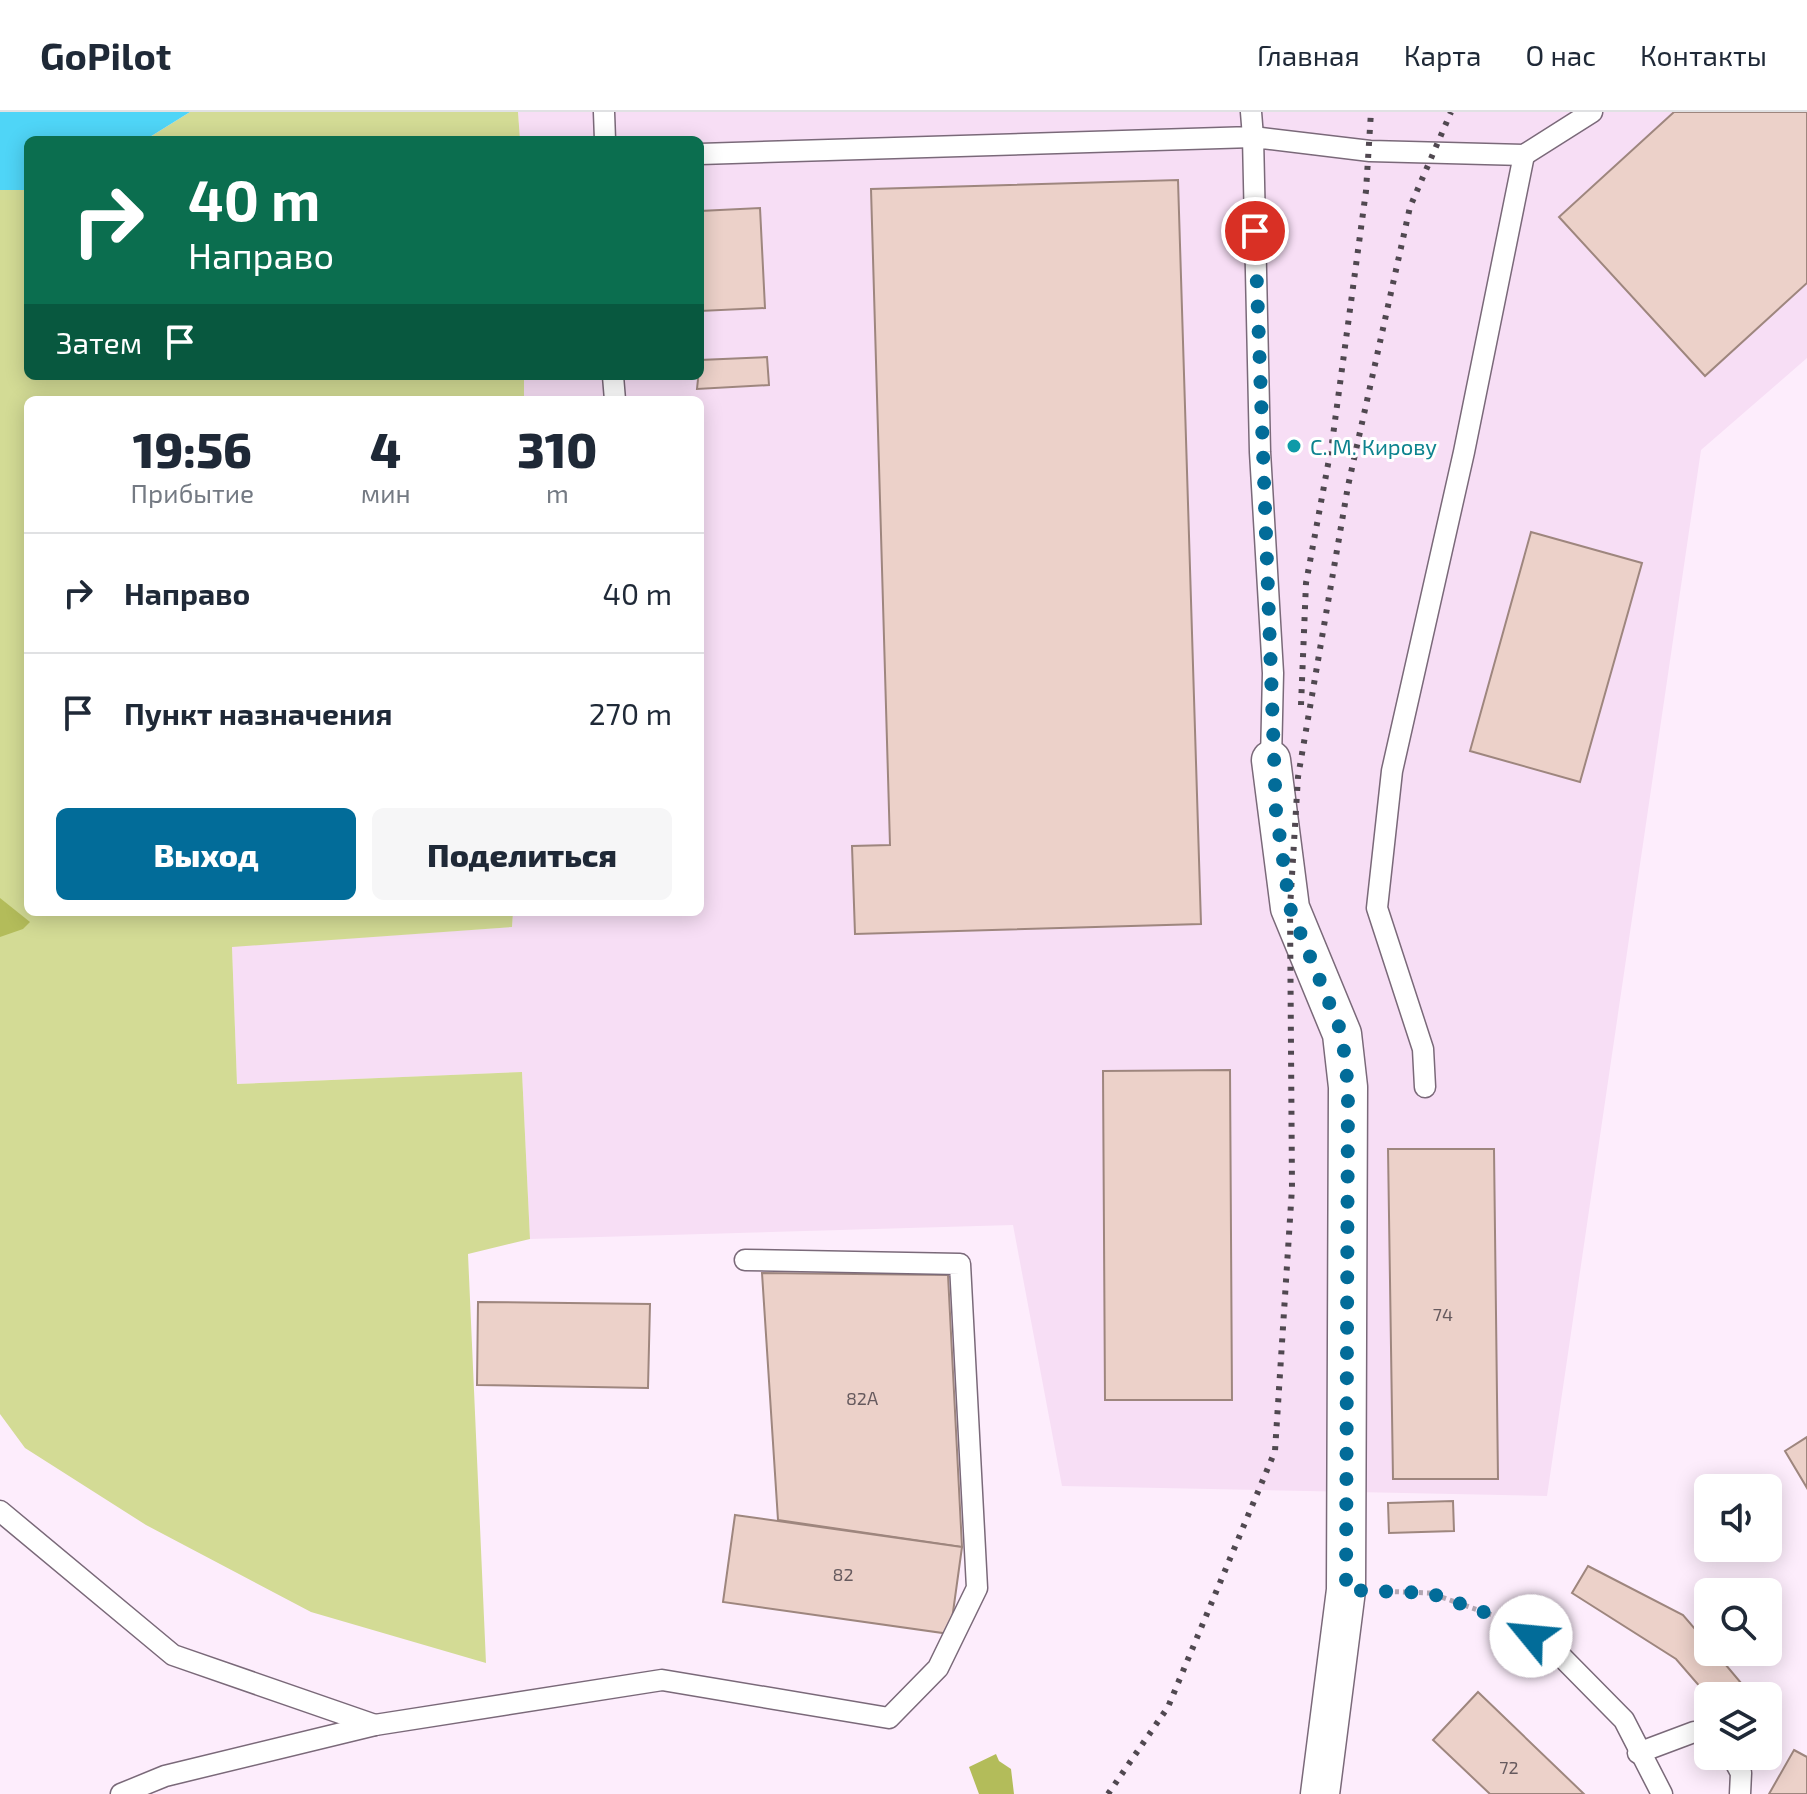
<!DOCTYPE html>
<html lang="ru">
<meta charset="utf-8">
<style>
body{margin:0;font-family:"Exo 2",sans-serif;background:#f6f6f7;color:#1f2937;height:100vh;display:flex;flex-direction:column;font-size:30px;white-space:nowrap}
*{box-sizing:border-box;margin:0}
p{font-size:26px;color:#747a83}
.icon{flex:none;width:44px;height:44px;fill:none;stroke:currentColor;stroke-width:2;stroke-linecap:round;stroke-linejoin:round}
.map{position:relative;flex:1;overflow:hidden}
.sheet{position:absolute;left:24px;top:284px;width:680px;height:520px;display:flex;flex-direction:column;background:#fff;border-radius:12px;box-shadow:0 4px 20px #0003}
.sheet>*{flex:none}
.guide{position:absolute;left:24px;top:24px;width:680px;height:244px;border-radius:12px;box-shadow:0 4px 20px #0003;background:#0b6e4f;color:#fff;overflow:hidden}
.controls{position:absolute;left:1694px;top:1362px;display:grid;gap:16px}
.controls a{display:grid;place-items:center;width:88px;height:88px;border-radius:12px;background:#fff;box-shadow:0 4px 20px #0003;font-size:40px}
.pin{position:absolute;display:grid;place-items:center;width:68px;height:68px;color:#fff;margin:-34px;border:4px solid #fff;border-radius:50%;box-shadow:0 2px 8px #0007}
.me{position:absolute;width:88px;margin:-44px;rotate:298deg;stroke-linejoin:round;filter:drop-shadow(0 0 6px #0008)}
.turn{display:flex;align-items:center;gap:28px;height:168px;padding:0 32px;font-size:36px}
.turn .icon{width:104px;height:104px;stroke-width:2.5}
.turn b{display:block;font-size:56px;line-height:68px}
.then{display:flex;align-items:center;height:76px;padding:0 32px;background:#0003;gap:16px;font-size:30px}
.eta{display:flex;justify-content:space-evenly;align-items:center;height:136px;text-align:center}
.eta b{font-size:48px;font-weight:800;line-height:56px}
.primary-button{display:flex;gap:16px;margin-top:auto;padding:16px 32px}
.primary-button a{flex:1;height:92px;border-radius:12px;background:#026c99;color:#fff;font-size:32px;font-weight:800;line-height:92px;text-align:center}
.primary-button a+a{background:#f6f6f7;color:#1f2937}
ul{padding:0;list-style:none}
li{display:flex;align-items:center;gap:24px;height:120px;padding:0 32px;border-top:2px solid #e0e1e3}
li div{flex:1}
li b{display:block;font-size:30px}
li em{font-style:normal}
header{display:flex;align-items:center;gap:48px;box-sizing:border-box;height:112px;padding:0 40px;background:#fff;border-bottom:2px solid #e0e1e3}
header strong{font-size:38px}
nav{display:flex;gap:44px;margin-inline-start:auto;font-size:28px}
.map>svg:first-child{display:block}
.built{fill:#f7def5}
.green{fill:#d3db95}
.forest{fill:#b3bc5a}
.water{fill:#4fd5f7}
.building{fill:#ecd1c9;stroke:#9e867e;stroke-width:2}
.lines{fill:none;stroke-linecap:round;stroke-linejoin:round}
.service-casing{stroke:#7a6979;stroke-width:23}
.minor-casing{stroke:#7a6979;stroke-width:41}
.path{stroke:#b3a6b2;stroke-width:5;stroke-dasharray:4 4;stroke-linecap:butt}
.service{stroke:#fff;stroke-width:20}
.minor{stroke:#fff;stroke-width:38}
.rail{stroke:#504850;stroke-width:6;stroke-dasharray:4 8;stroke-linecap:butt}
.route{stroke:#026c99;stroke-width:14;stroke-dasharray:0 25.2}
.culture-dot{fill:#0f9aa8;stroke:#fff;stroke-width:3}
.labels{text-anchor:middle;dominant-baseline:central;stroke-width:6;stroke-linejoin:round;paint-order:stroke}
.number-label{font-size:18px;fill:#665a5e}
.culture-label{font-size:22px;fill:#0d838f;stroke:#fff;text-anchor:start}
</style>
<header>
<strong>GoPilot</strong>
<nav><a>Главная</a><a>Карта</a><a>О нас</a><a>Контакты</a></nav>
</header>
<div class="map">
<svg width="1807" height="1682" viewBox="0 0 1807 1682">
<rect width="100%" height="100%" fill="#fdedfc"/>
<polygon class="built" points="518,0 1807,0 1807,246 1701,338 1547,1384 1062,1374 1013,1113 530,1127 522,960 237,972 232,834 512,815 513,800 700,800 700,288 524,288 524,264 700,264 700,28 520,28"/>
<g class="green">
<polygon points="190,0 518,0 520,28 145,28"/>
<polygon points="0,78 28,78 28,264 524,264 524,288 28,288 28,800 513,800 512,815 232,835 237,972 522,960 530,1127 468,1142 486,1551 311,1500 146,1413 25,1336 0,1302"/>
</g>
<g class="forest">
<polygon points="0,786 30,810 23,817 0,825"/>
<polygon points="996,1642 999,1649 1011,1657 1014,1682 979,1682 969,1655"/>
</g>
<polygon class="water" points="0,0 190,0 145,28 28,28 28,78 0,78"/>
<g class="building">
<polygon points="1674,0 1807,0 1807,171 1705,264 1559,105"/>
<polygon points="1178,68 1201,812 855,822 852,734 890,733 871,77"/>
<polygon points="760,96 765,196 700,199 700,99"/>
<polygon points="767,245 769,273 697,277 700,248"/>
<polygon points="1531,420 1642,451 1580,670 1470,639"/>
<polygon points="1230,958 1232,1288 1105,1288 1103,959"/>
<polygon points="1388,1037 1494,1037 1498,1367 1393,1367"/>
<polygon points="762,1161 948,1163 962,1435 778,1408"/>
<polygon points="478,1190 650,1192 648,1276 477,1273"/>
<polygon points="1807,1325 1807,1376 1785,1339"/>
<polygon points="1453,1389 1454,1419 1389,1421 1388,1391"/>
<polygon points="735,1403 962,1435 950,1522 723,1490"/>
<polygon points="1588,1454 1683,1503 1708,1532 1708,1540 1715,1540 1752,1584 1708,1584 1676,1547 1572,1481"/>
<polygon points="1478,1580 1584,1682 1490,1682 1433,1628"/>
<polygon points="1794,1638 1807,1645 1807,1682 1769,1682"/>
</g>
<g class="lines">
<defs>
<g id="service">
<polyline points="604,0 605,28"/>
<polyline points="700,42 1253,25 1251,0"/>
<polyline points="613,264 615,288"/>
<polyline points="1271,648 1273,561 1260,340 1253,25 1370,39 1524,43 1592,0"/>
<polyline points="1425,975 1423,937 1377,796 1392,659 1464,340 1524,43"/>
<polyline points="0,1399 173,1543 375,1613"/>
<polyline points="1551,1534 1624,1608 1662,1682"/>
<polyline points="1638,1641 1694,1620 1708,1624"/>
<polyline points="1732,1644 1741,1661 1740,1682"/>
<polyline points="121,1682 165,1664 375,1613 662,1568 889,1606 938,1556 977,1476 960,1152 745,1148"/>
</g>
<polyline id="minor" points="1271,648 1290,796 1342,922 1348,975 1346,1478 1320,1682"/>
</defs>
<use href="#service" class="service-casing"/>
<use href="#minor" class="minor-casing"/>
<polyline class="path" points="1379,1479 1430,1481 1492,1503 1528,1523"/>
<use href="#service" class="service"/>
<use href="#minor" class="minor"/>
<g class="rail">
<polyline points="1301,593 1306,471 1332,331 1366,79 1371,0"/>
<polyline points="1108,1682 1168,1595 1275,1339 1292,1076 1290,796 1298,665 1348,374 1410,95 1451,0"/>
</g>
</g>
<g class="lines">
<polyline class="route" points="1255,119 1276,699 1290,796 1342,922 1348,975 1346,1478 1430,1481 1492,1503 1531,1524"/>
</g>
<circle class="culture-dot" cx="1294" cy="334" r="8"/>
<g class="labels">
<g class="number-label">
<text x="1443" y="1202">74</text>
<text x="862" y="1286">82А</text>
<text x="843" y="1462">82</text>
<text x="1509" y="1655">72</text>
</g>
<g class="culture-label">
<text x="1310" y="334">С. М. Кирову</text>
</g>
</g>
</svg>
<div class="controls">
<a><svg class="icon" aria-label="sound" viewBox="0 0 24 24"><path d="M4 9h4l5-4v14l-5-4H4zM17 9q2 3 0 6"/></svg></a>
<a><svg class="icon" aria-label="search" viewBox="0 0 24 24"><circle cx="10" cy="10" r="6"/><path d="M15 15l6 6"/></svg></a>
<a><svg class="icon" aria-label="layers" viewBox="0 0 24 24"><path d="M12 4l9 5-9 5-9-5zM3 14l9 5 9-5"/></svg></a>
</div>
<div class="pin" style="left:1255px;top:119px;background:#d93025"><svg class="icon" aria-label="arrive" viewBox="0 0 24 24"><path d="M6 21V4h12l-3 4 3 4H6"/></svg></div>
<svg class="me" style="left:1531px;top:1524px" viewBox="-20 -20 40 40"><circle r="19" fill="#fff"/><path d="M0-13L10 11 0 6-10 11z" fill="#026c99"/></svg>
<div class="guide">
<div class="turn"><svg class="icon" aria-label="right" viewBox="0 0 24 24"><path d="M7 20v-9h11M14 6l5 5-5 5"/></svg><div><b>40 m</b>Направо</div></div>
<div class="then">Затем<svg class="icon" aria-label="arrive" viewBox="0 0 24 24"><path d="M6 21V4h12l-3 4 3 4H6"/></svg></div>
</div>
<section class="sheet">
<div class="eta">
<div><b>19:56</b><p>Прибытие</p></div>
<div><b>4</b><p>мин</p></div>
<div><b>310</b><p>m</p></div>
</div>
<ul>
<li><svg class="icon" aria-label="right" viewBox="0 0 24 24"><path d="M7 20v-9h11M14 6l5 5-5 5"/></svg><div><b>Направо</b></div><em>40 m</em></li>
<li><svg class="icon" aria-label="arrive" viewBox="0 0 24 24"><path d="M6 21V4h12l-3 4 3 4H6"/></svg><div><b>Пункт назначения</b></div><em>270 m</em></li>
</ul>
<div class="primary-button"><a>Выход</a><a>Поделиться</a></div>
</section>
</div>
